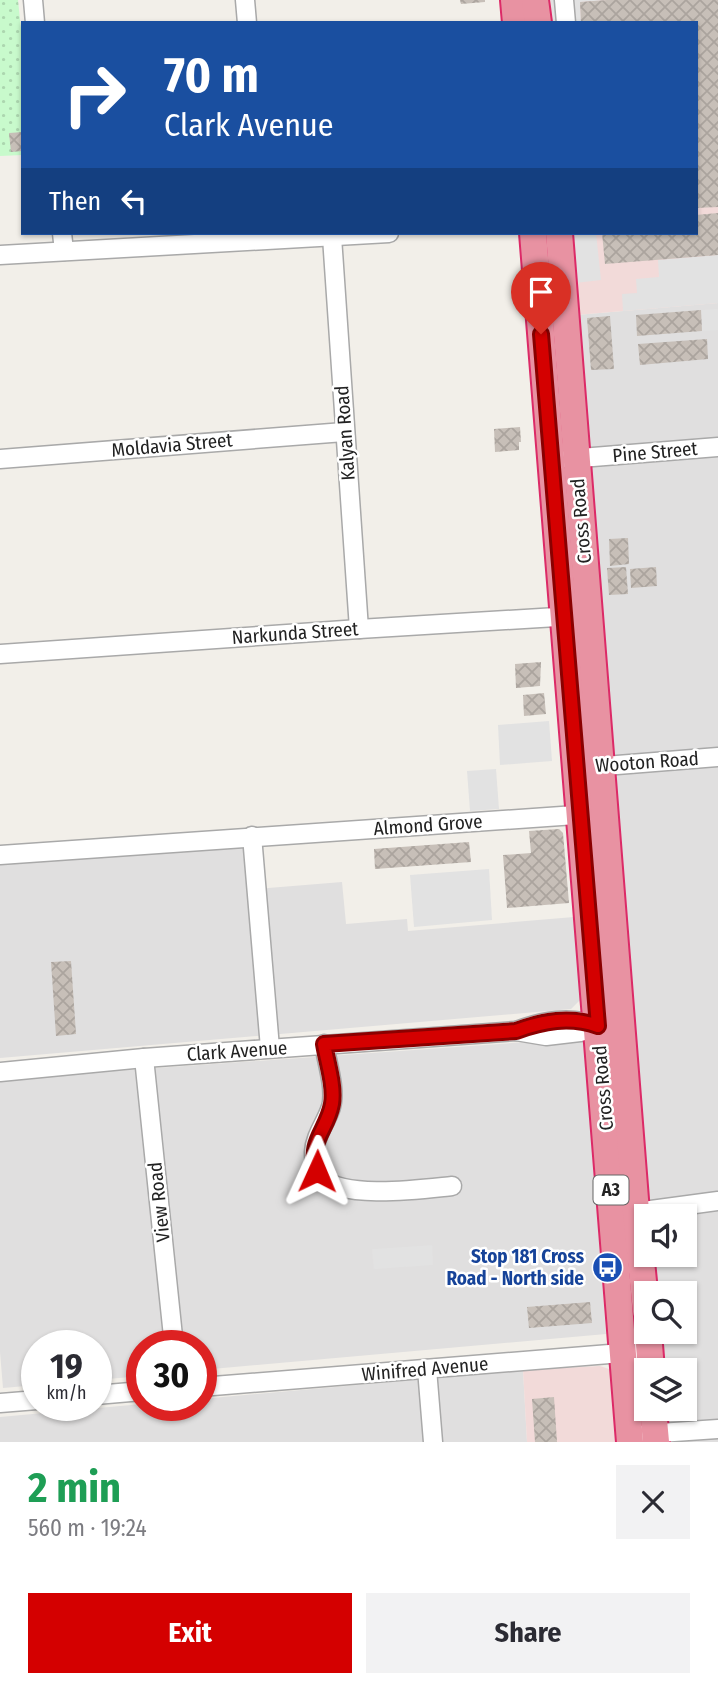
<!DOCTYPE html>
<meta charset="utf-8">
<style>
body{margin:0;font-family:"Fira Sans Condensed",sans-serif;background:#f2f2f3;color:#2b2b33;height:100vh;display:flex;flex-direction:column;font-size:26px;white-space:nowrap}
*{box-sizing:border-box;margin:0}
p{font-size:23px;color:#7c7c81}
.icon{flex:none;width:38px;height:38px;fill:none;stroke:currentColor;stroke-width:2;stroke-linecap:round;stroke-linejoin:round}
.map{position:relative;height:1442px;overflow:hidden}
.details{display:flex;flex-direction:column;background:#fff;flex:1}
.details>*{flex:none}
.top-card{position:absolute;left:21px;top:21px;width:677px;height:214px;border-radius:0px;box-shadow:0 2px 5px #0004;background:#1a4fa0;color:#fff;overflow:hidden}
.controls{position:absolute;left:634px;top:1204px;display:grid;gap:14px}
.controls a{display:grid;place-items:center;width:63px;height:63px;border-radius:0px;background:#fff;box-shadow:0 2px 5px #0004;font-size:35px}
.speed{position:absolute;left:21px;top:1330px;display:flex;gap:14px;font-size:35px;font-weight:700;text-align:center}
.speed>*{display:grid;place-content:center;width:91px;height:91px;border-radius:50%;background:#fff;box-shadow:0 2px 5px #0004;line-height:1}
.speed small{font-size:18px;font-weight:400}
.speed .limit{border:10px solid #d22;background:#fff;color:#111}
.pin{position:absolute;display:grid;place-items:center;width:60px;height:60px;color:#fff;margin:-72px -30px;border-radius:50% 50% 50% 0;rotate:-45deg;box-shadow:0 0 7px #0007}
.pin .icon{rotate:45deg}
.me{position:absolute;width:77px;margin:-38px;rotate:1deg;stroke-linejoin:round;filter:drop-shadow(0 0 5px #0008)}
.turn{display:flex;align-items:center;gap:24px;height:147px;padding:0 28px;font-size:32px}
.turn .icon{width:91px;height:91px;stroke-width:2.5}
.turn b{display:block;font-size:49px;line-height:60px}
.then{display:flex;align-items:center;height:66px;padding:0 28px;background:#0003;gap:14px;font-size:26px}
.round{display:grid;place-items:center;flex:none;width:74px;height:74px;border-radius:0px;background:#f2f2f3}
.head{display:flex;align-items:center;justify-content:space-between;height:119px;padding:0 28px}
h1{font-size:42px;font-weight:700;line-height:52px;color:#1e9e55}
.action{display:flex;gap:14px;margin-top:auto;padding:14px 28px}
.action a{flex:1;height:80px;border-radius:0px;background:#d40000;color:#fff;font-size:28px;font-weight:700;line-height:80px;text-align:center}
.action a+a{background:#f2f2f3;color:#2b2b33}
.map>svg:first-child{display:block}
.residential{fill:#e0dfdf}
.commercial{fill:#f2dad9}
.park{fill:url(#park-dots)}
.parking{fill:#e2e2e2}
.building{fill:url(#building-cross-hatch)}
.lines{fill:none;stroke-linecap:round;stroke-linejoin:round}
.minor-casing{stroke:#a9a9a9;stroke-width:21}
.highway-casing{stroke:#dc2a67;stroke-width:30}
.minor{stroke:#fff;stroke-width:18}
.highway{stroke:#e892a2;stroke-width:26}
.route-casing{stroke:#8a0000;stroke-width:18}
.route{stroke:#d40000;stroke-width:12}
.labels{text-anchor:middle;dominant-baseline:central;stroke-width:5;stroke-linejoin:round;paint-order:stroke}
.shield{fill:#fff;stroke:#646464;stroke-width:2}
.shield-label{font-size:18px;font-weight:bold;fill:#222}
.street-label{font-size:19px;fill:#222;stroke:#fff}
.transit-label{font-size:19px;font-weight:bold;fill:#164399;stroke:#fff;text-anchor:end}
</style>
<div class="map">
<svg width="718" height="1442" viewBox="0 0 718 1442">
<defs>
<pattern id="park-dots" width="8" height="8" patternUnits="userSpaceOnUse" patternTransform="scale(1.75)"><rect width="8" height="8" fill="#c8facc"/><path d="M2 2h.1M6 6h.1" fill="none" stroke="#acd6af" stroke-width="1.8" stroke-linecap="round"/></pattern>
<pattern id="building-cross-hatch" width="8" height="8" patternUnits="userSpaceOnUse" patternTransform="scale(1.75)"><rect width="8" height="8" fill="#c7bfb8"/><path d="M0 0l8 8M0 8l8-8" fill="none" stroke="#aba49e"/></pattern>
</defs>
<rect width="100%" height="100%" fill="#f2efe9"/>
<g class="residential">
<polygon points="718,303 718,1442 667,1442 664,1409 684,1409 684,1370 661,1370 658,1332 684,1332 684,1293 655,1293 652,1255 684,1255 684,1216 649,1216 576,315"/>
<polygon points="252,843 256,889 342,882 346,924 407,919 408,931 574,917 581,999 571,1009 0,1058 0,865"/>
<polygon points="584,1038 606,1334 201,1370 201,1346 142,1346 142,1376 96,1380 96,1346 37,1346 37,1385 3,1388 0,1352 0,1079"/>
<polygon points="523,1370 527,1442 0,1442 0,1417 142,1404 201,1405 201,1399"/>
</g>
<g class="commercial">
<polygon points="551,0 718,0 718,303 576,315 570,233 696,233 696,23 552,23"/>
<polygon points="600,1366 609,1369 614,1378 618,1442 527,1442 523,1370"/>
</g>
<polygon class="park" points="0,0 18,0 23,49 23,155 0,156"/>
<g class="parking">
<polygon points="551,0 607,0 580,2 581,23 552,23"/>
<polygon points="571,233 596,233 601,280 575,283"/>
<polygon points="718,255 718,303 623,311 622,294 637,293 636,279 659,277 658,260"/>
<polygon points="718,309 718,330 702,331 701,310"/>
<polygon points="549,721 552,761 500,765 498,725"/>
<polygon points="496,769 499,809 470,811 467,771"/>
<polygon points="489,869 492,920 414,927 410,875"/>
<polygon points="432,1245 433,1265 374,1269 372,1249"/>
</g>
<g class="building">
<polygon points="460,0 485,0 485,2 461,4"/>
<polygon points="607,0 718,0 718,207 696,208 696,23 581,23 580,2"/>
<polygon points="23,132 23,151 11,152 9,133"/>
<polygon points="718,213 718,255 605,264 602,233 696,233 696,215"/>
<polygon points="701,310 702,331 637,336 636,315"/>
<polygon points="610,316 614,369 591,370 587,318"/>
<polygon points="707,339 708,359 640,365 638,344"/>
<polygon points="520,427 521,442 519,442 519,450 495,452 494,429"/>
<polygon points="628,538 629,564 610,566 609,539"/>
<polygon points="626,567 628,594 609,595 607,568"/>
<polygon points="656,567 657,586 631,588 630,569"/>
<polygon points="541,662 540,686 516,688 515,664"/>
<polygon points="544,693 546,714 524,716 523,695"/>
<polygon points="559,829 563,833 569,903 507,908 503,855 531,853 529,831"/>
<polygon points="469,842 471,862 375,869 374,849"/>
<polygon points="71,961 76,1034 56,1036 51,962"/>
<polygon points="590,1302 592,1323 529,1328 527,1307"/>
<polygon points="554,1397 557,1442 535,1442 532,1399"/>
</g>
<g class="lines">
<defs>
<g id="minor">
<polyline points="33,0 35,23"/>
<polyline points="245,0 247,23"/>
<polyline points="564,0 566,23"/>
<polyline points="62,233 64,251"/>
<polyline points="332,237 359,629"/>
<polyline points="0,255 389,233"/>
<polyline points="0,459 344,432"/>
<polyline points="568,459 718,447"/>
<polyline points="0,654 359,629 573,616"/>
<polyline points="592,767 718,757"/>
<polyline points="252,836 270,1048"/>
<polyline points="0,855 590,814"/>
<polyline points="516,1031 546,1036 580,1032 602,1026"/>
<path d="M324 1044C327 1063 336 1089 331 1107 326 1123 315 1135 314 1152 314 1160 315 1171 321 1177 343 1200 422 1189 452 1186"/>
<polyline points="144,1058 174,1346"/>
<path d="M0 1072 144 1058 516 1031C543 1021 570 1016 598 1026"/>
<polyline points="636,1212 718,1201"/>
<polyline points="427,1369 433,1442"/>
<polyline points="201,1387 634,1352"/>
<polyline points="96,1395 142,1391"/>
<polyline points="0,1403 37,1400"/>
<polyline points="645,1434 718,1429"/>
</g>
<g id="highway">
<polyline points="514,0 516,23"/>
<polyline points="535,0 538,23"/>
<polyline points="533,233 630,1442"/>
<polyline points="559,233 636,1212 646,1311"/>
<polyline points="648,1332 651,1370"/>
<polyline points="653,1409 656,1442"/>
</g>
</defs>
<use href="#minor" class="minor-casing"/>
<use href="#highway" class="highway-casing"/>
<use href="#minor" class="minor"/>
<use href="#highway" class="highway"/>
</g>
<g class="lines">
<defs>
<path id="route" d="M317 1171C308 1140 327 1131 332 1104 335 1086 327 1062 324 1044L516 1031C543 1021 570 1016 598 1026L541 334"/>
</defs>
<use href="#route" class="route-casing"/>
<use href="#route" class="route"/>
</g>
<defs>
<symbol id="bus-disc" viewBox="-11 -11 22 22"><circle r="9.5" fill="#1a4fb4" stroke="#fff"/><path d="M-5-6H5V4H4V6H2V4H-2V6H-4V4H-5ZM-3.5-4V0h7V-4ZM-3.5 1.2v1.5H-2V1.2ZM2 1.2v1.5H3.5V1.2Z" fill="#fff"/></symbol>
</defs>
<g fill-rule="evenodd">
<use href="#bus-disc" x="590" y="1250" width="35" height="35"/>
</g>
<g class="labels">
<rect class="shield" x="593.5" y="1175.5" width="35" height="29" rx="5"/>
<g class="shield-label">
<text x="611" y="1190">A3</text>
</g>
<g class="street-label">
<text transform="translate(345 433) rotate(-94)">Kalyan Road</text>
<text transform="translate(172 445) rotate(-5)">Moldavia Street</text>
<text transform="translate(655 452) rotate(-5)">Pine Street</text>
<text transform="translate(581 521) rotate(-95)">Cross Road</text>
<text transform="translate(295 633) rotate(-4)">Narkunda Street</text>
<text transform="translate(647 762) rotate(-4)">Wooton Road</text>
<text transform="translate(428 825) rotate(-4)">Almond Grove</text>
<text transform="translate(237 1051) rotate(-4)">Clark Avenue</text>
<text transform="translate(603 1088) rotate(-95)">Cross Road</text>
<text transform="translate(159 1202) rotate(-96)">View Road</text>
<text transform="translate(425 1369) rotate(-5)">Winifred Avenue</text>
</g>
<g class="transit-label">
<text x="584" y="1256">Stop 181 Cross<tspan x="584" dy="22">Road - North side</tspan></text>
</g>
</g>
</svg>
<div class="controls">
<a><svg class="icon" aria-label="sound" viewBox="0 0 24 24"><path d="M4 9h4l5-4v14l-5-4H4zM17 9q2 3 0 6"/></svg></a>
<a><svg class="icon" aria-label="search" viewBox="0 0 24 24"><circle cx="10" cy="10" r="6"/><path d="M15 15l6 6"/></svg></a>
<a><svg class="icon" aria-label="layers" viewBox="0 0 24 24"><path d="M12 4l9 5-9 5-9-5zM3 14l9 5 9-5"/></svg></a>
</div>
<div class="speed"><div>19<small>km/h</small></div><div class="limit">30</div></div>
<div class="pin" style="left:541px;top:334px;background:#d93025"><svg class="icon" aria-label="arrive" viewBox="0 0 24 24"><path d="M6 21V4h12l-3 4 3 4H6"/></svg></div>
<svg class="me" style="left:317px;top:1171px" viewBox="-20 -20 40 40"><path d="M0-17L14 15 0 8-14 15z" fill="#d40000" stroke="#fff" stroke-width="4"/></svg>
<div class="top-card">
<div class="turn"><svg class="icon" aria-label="right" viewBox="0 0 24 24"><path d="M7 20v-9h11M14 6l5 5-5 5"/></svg><div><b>70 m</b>Clark Avenue</div></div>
<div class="then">Then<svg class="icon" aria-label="left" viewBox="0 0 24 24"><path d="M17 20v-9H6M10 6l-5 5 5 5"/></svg></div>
</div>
</div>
<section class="details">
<div class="head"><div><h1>2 min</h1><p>560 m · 19:24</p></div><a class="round"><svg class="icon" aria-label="close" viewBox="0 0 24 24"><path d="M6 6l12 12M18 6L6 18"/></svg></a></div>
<div class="action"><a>Exit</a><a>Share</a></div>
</section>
